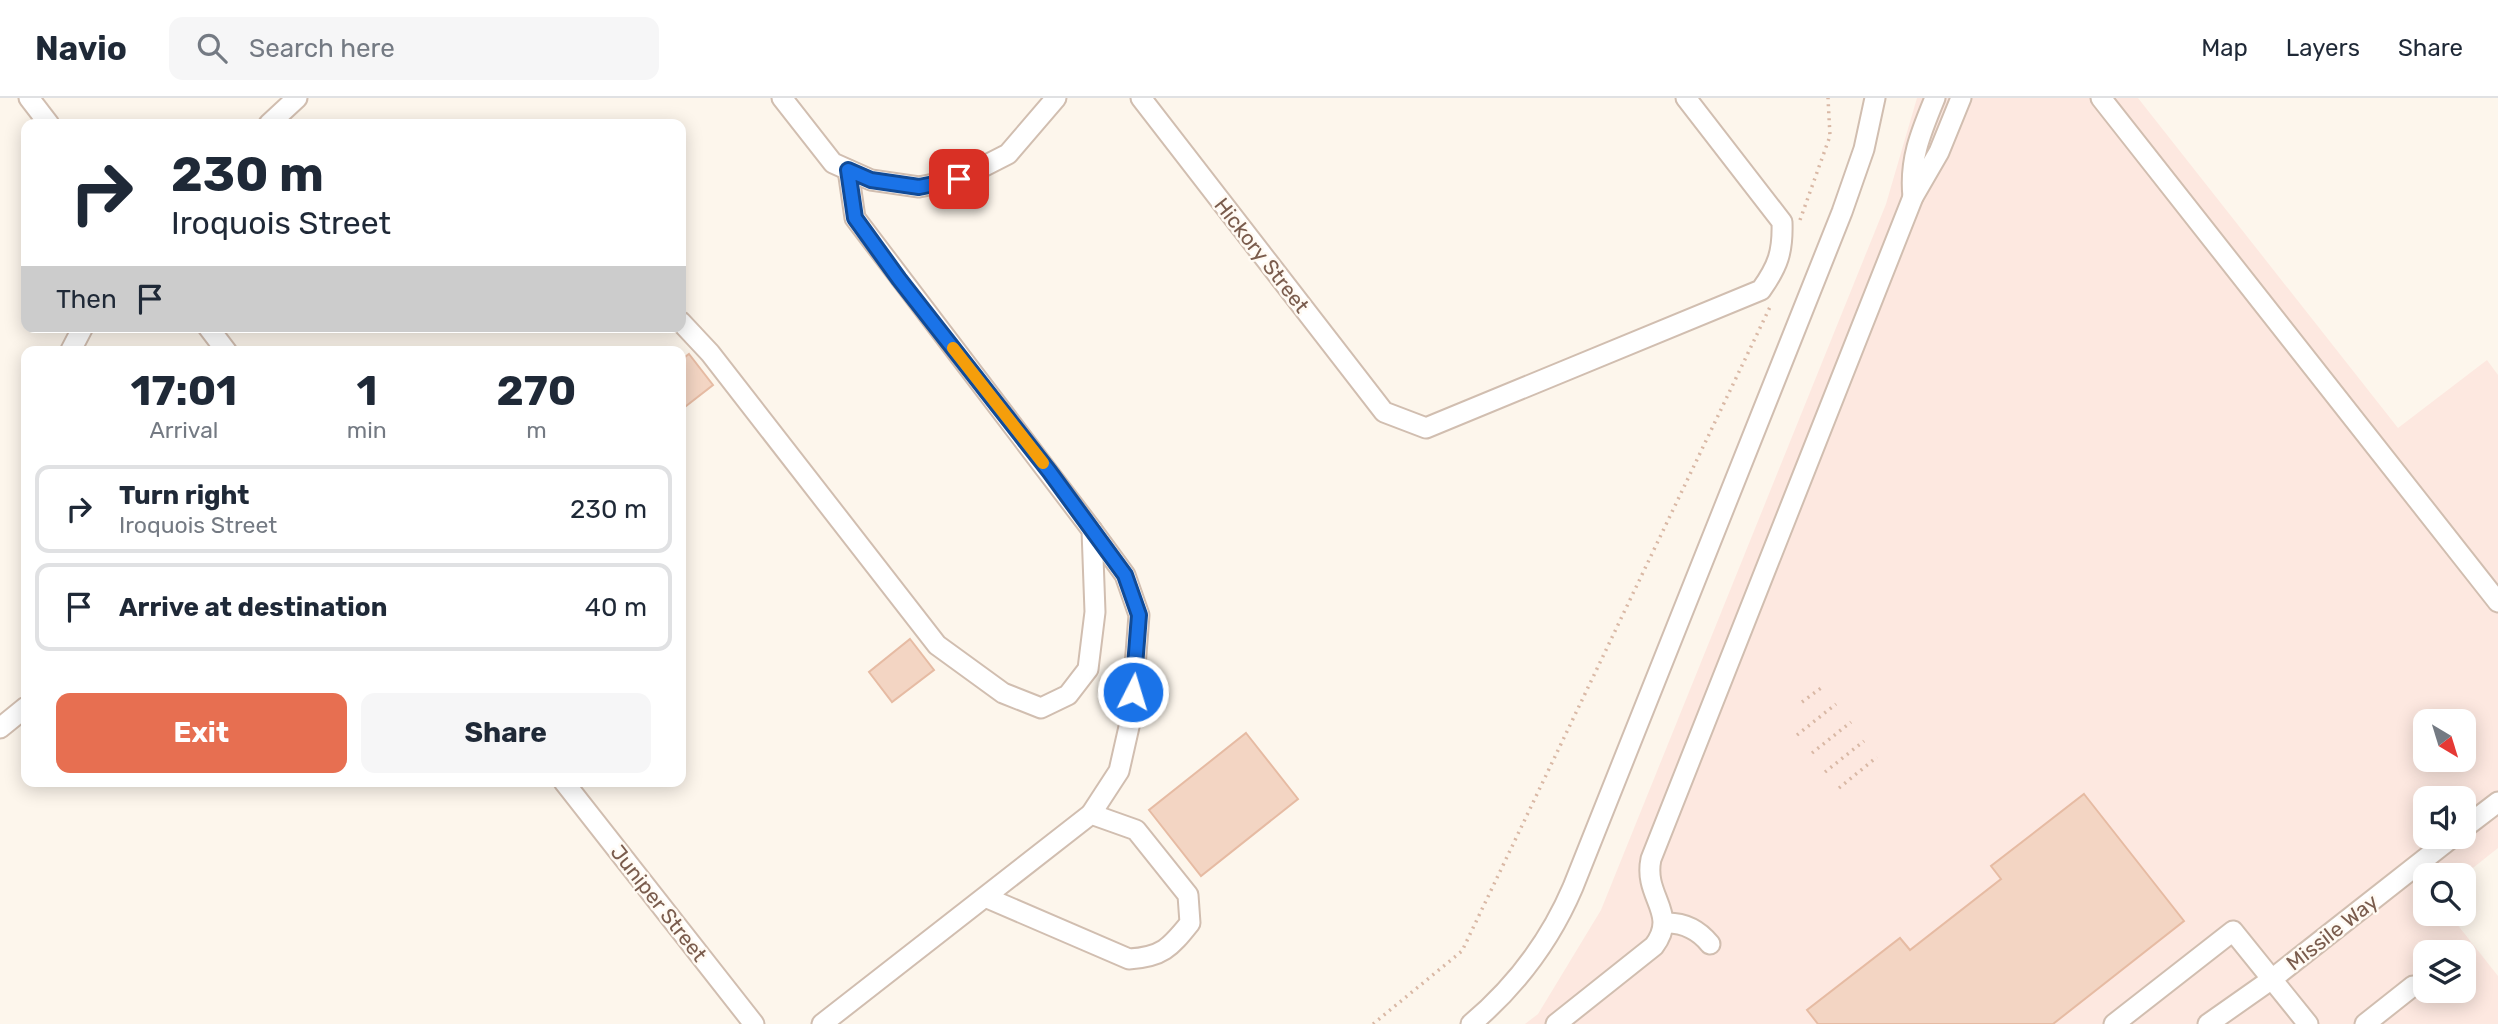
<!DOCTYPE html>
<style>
body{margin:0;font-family:Rubik,sans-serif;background:#f6f6f7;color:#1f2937;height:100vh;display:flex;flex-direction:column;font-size:26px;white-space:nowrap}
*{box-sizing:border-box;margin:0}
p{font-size:23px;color:#747a83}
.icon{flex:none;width:38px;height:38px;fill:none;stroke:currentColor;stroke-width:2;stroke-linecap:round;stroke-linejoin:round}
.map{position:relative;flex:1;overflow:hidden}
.panel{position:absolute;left:21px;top:248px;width:665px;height:441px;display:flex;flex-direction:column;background:#fff;border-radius:14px;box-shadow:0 4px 18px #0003}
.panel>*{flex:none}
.banner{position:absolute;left:21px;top:21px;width:665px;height:214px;border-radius:14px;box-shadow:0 4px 18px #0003;background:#fff;color:#1f2937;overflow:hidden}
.needle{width:46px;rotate:142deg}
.fabs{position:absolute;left:2413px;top:611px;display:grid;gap:14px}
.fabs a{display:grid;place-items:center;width:63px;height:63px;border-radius:14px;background:#fff;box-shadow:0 4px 18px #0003;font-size:35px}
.pin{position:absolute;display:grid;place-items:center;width:60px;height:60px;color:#fff;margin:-30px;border-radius:14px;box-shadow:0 4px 10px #0006}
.me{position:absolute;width:77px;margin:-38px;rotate:5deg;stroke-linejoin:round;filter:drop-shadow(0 0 5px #0008)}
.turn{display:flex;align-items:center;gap:24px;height:147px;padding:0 35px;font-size:32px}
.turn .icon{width:91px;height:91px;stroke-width:2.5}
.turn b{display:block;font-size:49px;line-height:60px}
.then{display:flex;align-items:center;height:66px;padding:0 35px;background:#0003;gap:14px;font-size:26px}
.eta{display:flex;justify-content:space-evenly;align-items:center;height:119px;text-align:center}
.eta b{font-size:42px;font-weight:700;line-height:49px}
.primary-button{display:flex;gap:14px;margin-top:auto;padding:14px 35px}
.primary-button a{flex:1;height:80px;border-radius:14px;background:#e76f51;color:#fff;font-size:28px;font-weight:700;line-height:80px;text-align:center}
.primary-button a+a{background:#f6f6f7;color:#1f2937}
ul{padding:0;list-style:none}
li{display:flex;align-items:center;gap:21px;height:88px;margin:0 14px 10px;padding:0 21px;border:4px solid #e0e1e3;border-radius:14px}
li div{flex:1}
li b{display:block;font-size:26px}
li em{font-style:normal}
header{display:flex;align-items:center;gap:42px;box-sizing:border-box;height:98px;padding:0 35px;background:#fff;border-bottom:2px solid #e0e1e3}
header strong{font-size:33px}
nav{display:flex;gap:38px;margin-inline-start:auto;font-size:24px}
.search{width:490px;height:63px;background:#f6f6f7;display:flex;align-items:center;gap:18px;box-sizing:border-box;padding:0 24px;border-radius:14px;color:#747a83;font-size:26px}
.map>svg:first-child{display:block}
.commercial{fill:#fde8e0;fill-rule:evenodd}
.building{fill:#f3d5c3;stroke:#e6bba3;stroke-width:2}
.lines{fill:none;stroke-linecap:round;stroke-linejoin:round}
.minor-casing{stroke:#d1beb0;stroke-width:23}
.path{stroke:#d9b8a5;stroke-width:3.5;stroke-dasharray:2 5;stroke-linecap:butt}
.minor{stroke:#fff;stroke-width:19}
.route-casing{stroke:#114b97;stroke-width:18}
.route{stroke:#1a73e8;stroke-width:12}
.slow{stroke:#f59e0b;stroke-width:12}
.labels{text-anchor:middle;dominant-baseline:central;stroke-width:5;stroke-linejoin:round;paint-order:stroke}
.street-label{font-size:21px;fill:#7a5c4d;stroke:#fffaf3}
</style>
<header>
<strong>Navio</strong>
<div class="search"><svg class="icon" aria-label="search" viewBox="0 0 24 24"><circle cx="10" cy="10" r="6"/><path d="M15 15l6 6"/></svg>Search here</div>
<nav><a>Map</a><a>Layers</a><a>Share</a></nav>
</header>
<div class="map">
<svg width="2498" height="926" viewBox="0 0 2498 926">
<rect width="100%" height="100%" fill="#fdf6ec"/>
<path class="commercial" d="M1917 0H2138L2398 330 2487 262 2498 277V750L2464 777H2426V816H2449L2498 878V926H1525L1538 916 1601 812 1886 106ZM2426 623H2464V662H2426ZM2426 700H2464V738H2426ZM2426 854H2464V892H2426Z"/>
<g class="building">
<polygon points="689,256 713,287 681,312 681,262"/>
<polygon points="910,541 934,572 892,604 869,574"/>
<polygon points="1246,635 1298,701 1201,778 1149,712"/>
<polygon points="2084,696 2184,823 2053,926 1818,926 1807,912 1900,840 1910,852 2001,781 1991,768"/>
</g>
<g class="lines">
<defs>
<g id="minor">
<polyline points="29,0 49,26"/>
<polyline points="782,0 833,65 871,82 919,89 959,81 1008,56 1056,0"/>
<path d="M1141 0 1384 314 1426 330 1761 192C1778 168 1783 154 1782 124L1686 0"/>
<polyline points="2101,0 2498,504"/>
<polyline points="269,26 297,0"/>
<path d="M1913 99C1909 62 1921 34 1935 0"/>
<polyline points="681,224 710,255 937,547 1003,595 1041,610 1068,597 1088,571 1095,514 1092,432 855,120 848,72"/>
<polyline points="208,229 227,254"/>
<polyline points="70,254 83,229"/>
<polyline points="0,630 26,609"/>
<polyline points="564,684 754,926"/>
<polyline points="1091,716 1119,673 1131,620 1139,517 1125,477 1092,432"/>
<polyline points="2464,730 2498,704"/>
<path d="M1664 825C1683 824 1698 831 1710 846"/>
<path d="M822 926 1091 716 1136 732 1188 797 1190 825C1170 850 1162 859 1129 861L985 799"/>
<path d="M1471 926C1516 888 1550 843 1573 789L1842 114 1864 51 1875 0"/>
<path d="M1556 926 1654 848C1679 815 1643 799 1651 761L1913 99 1939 54 1961 0"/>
<polyline points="2114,926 2233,833 2308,926"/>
<polyline points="2208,926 2272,881 2454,738"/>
<polyline points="2365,926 2413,888"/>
</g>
</defs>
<use href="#minor" class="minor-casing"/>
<g class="path">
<polyline points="1800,122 1830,38 1828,0"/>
<polyline points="1802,604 1821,590"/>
<polyline points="1797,637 1836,606"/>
<polyline points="1812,655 1851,624"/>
<polyline points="1825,674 1864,643"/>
<polyline points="1839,690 1877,659"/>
<polyline points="1373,926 1462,853 1770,209"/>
</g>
<use href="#minor" class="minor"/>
</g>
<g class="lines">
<defs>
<polyline id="route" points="959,81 919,89 871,82 848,72 855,120 899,181 1049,373 1125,477 1139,517 1133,594"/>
</defs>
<use href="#route" class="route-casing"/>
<use href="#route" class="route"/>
<polyline class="slow" points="953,250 1043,365"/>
</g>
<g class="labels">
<g class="street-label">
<text transform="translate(1262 157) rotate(52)">Hickory Street</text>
<text transform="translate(659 805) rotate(52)">Juniper Street</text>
<text transform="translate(2332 834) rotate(-38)">Missile Way</text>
</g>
</g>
</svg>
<div class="fabs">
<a><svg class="needle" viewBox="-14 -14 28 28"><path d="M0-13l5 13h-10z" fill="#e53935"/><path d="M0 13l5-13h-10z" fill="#747a83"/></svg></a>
<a><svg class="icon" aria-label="sound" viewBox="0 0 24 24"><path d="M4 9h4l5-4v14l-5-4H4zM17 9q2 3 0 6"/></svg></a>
<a><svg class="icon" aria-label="search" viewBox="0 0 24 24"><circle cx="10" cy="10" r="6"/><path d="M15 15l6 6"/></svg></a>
<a><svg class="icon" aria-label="layers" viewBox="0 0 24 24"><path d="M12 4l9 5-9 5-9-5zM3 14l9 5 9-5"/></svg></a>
</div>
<div class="pin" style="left:959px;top:81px;background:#d93025"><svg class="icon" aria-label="arrive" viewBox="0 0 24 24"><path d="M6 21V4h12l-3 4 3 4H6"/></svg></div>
<svg class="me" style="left:1133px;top:594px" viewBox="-20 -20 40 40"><circle r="17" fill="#1a73e8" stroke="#fff" stroke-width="3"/><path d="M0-11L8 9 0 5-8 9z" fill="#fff"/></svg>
<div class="banner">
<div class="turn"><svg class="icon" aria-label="right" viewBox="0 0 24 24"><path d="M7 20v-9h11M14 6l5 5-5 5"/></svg><div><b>230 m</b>Iroquois Street</div></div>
<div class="then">Then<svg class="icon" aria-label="arrive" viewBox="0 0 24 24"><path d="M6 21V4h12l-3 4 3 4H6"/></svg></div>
</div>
<section class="panel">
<div class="eta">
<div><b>17:01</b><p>Arrival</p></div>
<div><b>1</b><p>min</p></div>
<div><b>270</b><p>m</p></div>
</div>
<ul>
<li><svg class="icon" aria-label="right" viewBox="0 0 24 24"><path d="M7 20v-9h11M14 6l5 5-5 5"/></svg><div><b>Turn right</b><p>Iroquois Street</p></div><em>230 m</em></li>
<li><svg class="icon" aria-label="arrive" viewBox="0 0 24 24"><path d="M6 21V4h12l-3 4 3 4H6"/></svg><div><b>Arrive at destination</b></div><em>40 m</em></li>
</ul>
<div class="primary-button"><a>Exit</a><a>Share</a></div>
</section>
</div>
